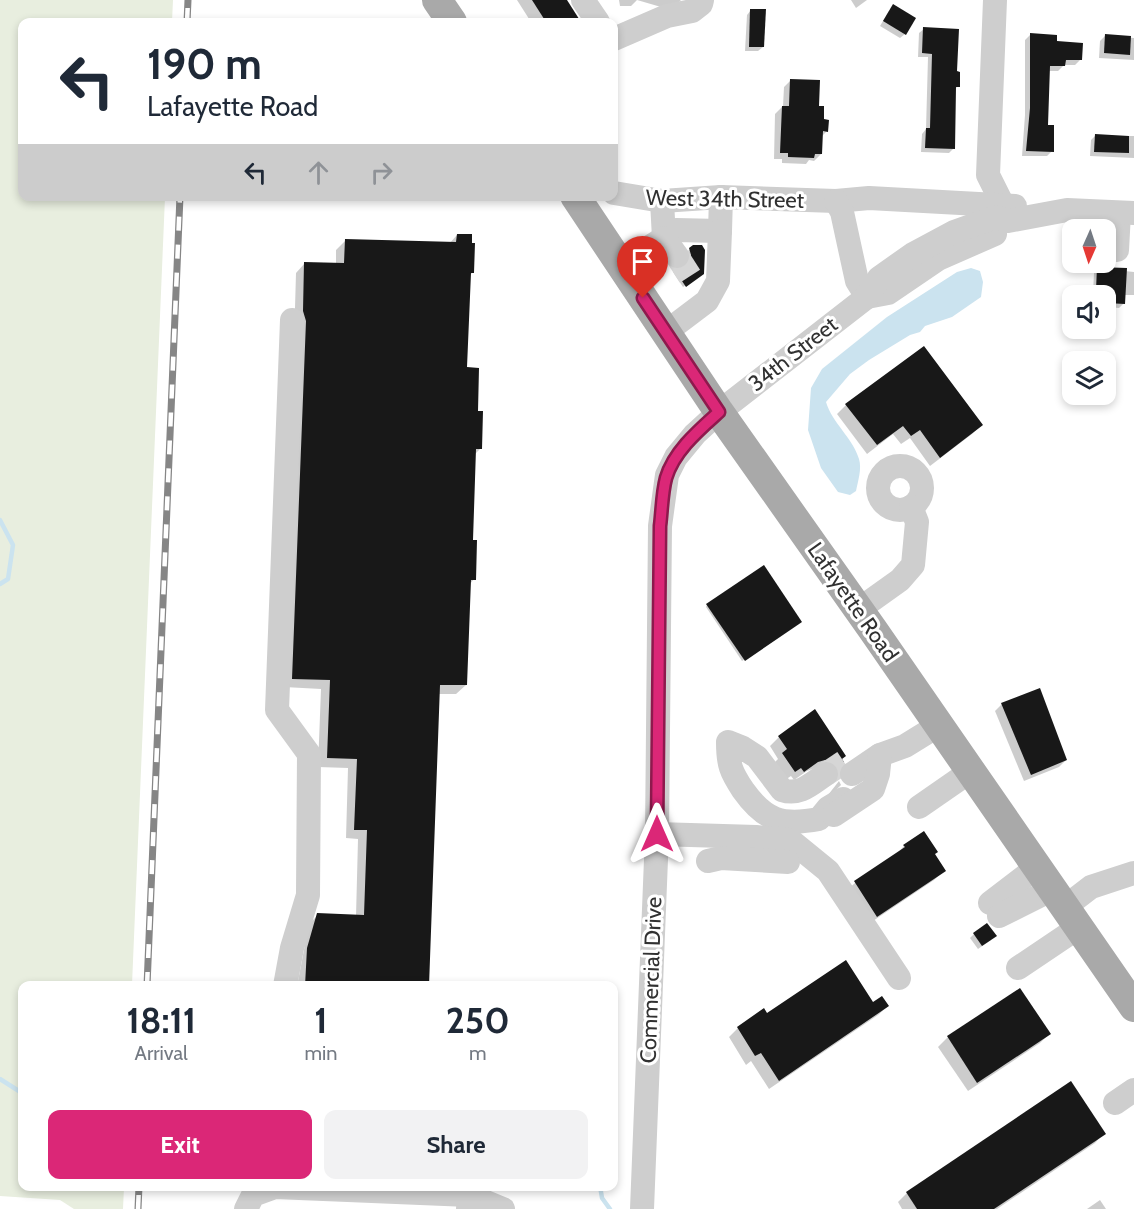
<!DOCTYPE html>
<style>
body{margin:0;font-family:Cabin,sans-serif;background:#f2f2f3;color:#1f2937;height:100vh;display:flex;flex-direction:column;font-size:22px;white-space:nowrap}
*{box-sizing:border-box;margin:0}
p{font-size:20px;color:#747a83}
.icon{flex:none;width:33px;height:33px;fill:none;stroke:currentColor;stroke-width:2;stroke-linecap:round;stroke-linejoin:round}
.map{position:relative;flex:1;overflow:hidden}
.details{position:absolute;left:18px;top:981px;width:600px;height:210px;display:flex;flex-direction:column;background:#fff;border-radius:12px;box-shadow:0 3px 9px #0003}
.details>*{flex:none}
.hud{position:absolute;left:18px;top:18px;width:600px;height:183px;border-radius:12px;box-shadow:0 3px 9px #0003;background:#fff;color:#1f2937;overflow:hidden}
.needle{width:39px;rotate:183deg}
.fabs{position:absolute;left:1062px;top:219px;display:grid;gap:12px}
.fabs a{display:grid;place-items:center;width:54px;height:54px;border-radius:12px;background:#fff;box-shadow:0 3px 9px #0003;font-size:30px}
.pin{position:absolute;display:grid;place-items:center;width:51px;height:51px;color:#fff;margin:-62px -26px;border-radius:50% 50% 50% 0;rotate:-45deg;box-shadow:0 0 6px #0007}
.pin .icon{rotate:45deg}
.me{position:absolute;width:66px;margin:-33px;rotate:0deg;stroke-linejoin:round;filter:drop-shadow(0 0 4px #0008)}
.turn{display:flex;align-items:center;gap:21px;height:126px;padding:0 30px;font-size:27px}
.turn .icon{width:78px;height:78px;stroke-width:2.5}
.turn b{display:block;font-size:42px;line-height:51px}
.lanes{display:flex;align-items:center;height:57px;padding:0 30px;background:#0003;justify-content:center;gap:30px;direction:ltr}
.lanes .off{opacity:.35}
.eta{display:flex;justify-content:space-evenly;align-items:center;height:102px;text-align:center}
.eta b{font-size:36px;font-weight:800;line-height:42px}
.cta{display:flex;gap:12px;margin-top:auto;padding:12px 30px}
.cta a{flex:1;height:69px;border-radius:12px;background:#db2777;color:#fff;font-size:24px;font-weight:800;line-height:69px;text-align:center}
.cta a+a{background:#f2f2f3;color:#1f2937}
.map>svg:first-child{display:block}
.green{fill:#e8eedf}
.water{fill:#cbe3ef}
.shadow{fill:#0003}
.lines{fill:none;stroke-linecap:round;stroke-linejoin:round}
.stream{stroke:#cbe3ef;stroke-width:4.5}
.building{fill:#181818}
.minor-tunnel{stroke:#d6d6d6;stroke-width:24;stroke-dasharray:24 12;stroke-linecap:butt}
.minor{stroke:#cecece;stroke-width:24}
.major{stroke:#a9a9a9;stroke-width:30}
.rail-casing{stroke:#868686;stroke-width:7}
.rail{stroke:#fff;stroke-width:4.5;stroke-dasharray:14;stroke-linecap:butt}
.route-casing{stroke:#8e194d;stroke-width:15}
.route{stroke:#db2777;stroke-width:10}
.labels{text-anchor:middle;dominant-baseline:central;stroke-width:6;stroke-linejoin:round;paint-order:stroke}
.street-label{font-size:22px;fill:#313131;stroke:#fff}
</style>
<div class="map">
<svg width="1134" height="1209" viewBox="0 0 1134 1209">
<rect width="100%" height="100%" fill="#fff"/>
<polygon class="green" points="0,0 173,0 172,22 22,22 22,196 165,197 132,985 22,986 22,1186 124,1187 123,1209 74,1209 60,1200 0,1196"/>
<path class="water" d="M971 268 980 271 983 282 981 297 952 317 925 326 920 332 910 335 869 360 850 374 826 402C832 423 853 438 859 459 862 469 858 481 856 491L850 495 838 492 821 468 808 430 811 388 822 369 887 317 957 272Z"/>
<g class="shadow">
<polygon points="517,0 565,0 579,22 531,22"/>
<polygon points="619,0 681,0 675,6 661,7 637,0 631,6 620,6"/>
<polygon points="851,0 867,0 856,8"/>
<polygon points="751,10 763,47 758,51 745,51 747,15"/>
<polygon points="889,11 905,34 900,38 880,26"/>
<polygon points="924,29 956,73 958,86 954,90 953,149 949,153 921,152 922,134 926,129 928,57 918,57 919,33"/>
<polygon points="1030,35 1055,43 1080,60 1075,65 1064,65 1058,71 1048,71 1046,126 1052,151 1047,156 1022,156 1025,115 1025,40"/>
<polygon points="1105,36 1134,38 1134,60 1099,58 1100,41"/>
<polygon points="791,80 822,121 827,131 822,136 821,154 814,161 809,160 806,164 782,163 782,159 774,159 775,114 783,106 784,87"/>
<polygon points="1095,136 1134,136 1134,158 1090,156 1091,140"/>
<polygon points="457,235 472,273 469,276 465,369 476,413 480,449 475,454 472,541 474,579 470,584 466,685 456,694 439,694 427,986 297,986 309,924 318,915 356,916 358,839 346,838 348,768 318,767 321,689 284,687 296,273 305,263 336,264 336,250 346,240 449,244"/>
<polygon points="690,249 700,275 683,287 673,272 685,269 688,266 690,258 688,251"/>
<polygon points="1098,268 1134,272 1134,295 1124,295 1124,303 1119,308 1106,307 1106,296 1093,294 1094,273"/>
<polygon points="846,405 981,425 972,434 930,466 910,438 901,444 893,434 867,454 837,414"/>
<polygon points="707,605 799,623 742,661 706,607"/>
<polygon points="1002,704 1066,760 1059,767 1024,781 995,711"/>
<polygon points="779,737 840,760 842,762 829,777 815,768 807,771 794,780 791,776 785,780 774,763 778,759 770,746"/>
<polygon points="839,781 841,785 832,794 828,795"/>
<polygon points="924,833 933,855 944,871 934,880 867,925 845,892 855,883 895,856 904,846"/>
<polygon points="974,934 991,940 978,949 970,938"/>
<polygon points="1020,990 1049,1034 1040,1043 968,1091 938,1047 947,1038"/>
<polygon points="873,1004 888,1006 878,1015 769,1089 751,1061 746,1065 729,1037 738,1028 767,1015"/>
<polygon points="1104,1133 1095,1143 997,1209 902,1209 898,1202 907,1193"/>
<polygon points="1100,1200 1106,1209 1087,1209"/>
</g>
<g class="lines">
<g class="stream">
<polyline points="0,520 13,545 8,579 0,584"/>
<polyline points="0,1079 22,1093"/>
<polyline points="600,1186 602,1198 610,1209"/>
</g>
</g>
<g class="building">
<polygon points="532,0 567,0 581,22 546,22"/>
<polygon points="893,4 916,18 906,35 883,21"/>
<polygon points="750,9 766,9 764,47 749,47"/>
<polygon points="923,27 959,29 957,71 960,72 960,87 956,87 955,149 925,148 926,128 930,128 932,54 922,53"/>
<polygon points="1030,33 1057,35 1057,41 1083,43 1082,60 1066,60 1065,66 1050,66 1048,125 1054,125 1054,152 1026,151 1030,108"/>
<polygon points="1105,34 1131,36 1130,55 1104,53"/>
<polygon points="790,79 820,80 819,106 824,106 824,119 829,120 828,132 823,131 822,154 815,154 814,158 788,157 788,153 780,153 782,106 789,106"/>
<polygon points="1095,134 1129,136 1129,153 1094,152"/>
<polygon points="457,234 472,234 472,243 475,243 474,273 471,273 467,367 479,368 478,411 483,411 482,449 476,449 473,540 477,540 476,580 471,580 467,685 440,685 429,986 305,986 307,948 317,913 364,915 367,830 354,830 357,759 327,758 330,680 292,679 306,321 303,311 304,262 344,263 345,239 456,242"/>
<polygon points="693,245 702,245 705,250 704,274 686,287 674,269 685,268 690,262 691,255 689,248"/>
<polygon points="1097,267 1127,268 1125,304 1106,303 1106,296 1102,296 1102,290 1096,290"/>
<polygon points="924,346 983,425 940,458 920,430 911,436 903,426 877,445 845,404"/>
<polygon points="764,565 802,622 745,661 706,604"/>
<polygon points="1040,688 1067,760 1031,775 1001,703"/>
<polygon points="815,709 846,756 842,759 844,762 839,769 833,761 825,760 818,762 804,772 801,768 795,772 782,753 787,749 778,736"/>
<polygon points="924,831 938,852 935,854 946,871 877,917 854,881 905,847 903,845"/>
<polygon points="987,923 997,936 982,946 973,933"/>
<polygon points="846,960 873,1002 882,996 889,1006 779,1081 761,1053 755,1056 737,1027 764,1008 767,1013"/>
<polygon points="1020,988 1051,1034 977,1083 947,1036"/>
<polygon points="1071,1081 1106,1134 994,1209 917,1209 906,1192"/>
</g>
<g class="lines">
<g class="minor-tunnel">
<polyline points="677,256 693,281"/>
<polyline points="826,774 844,762"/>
</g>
<g class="minor">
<polyline points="583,0 598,22"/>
<polyline points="995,0 988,175 1003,205"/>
<polyline points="614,39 667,16 692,11 701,4 702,0"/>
<polyline points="614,193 662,201 721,197 836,201 869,198 1015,206"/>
<polyline points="662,201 664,238 676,230 720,231 721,197"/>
<polyline points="836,201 842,212 857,281 867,297"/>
<polyline points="1117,250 1119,213"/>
<polyline points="621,265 664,238 677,256"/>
<polyline points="867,297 888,293 938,259 995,234"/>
<polyline points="666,332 707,301 718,281 720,231"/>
<circle cx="900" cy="488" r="22"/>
<polyline points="858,610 900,580 913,565 917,522 911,507"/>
<path d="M826 774C811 784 800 796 782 790L757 757 743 748 728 742C728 765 731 772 743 790 765 821 782 826 819 819L828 808 843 799"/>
<polyline points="852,774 880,755 905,746 939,725"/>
<polyline points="919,807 971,771"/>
<polyline points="834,815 873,789 878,774 880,755"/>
<polyline points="657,834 756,837 790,840 828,871 899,978"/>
<polyline points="708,861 721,858 788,862"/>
<polyline points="990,903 1037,867"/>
<polyline points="1065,907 1091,887 1134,873"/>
<polyline points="999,916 1053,889"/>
<polyline points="1018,968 1079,927"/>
<polyline points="285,986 292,948 308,895 309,754 277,710 292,320"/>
<polyline points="1115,1103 1134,1090"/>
<polyline points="469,1186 469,1195 503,1209"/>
<polyline points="246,1209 253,1195 275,1187 469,1195 468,1209"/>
<polyline points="642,1209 657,834 660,526 667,475 676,457 695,434 719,412 867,297 879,278 913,254 954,232 996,217 1008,221 1067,210 1134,213"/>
</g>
<g class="major">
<polyline points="437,0 452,22"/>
<polyline points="575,196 719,412 873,630 1134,1007"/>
</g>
<defs>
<g id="rail">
<polyline points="187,22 188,0"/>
<polyline points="147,986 180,196"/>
<polyline points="138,1209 139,1186"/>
</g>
</defs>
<use href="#rail" class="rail-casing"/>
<use href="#rail" class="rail"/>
</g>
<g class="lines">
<defs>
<path id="route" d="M643 298 719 412C699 430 674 451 666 478 662 493 662 510 660 526L657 834"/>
</defs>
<use href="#route" class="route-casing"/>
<use href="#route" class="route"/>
</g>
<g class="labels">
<g class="street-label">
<text transform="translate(725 199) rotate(1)">West 34th Street</text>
<text transform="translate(793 354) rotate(-38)">34th Street</text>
<text transform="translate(853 602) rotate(55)">Lafayette Road</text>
<text transform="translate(651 980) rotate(-88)">Commercial Drive</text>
</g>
</g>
</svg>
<div class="fabs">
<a><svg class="needle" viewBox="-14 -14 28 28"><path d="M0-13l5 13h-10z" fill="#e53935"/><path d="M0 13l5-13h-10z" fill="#747a83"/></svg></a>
<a><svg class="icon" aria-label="sound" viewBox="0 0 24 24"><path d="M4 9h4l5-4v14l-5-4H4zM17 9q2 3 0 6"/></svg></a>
<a><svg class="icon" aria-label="layers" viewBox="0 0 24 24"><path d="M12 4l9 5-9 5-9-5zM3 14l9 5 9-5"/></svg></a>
</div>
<div class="pin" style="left:643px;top:298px;background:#d93025"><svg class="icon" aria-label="arrive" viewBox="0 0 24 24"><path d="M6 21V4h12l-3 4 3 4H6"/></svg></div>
<svg class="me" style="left:657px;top:834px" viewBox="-20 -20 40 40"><path d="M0-17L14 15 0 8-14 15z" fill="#db2777" stroke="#fff" stroke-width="4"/></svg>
<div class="hud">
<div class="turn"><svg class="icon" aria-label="left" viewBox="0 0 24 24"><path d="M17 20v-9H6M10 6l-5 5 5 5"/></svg><div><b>190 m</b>Lafayette Road</div></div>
<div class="lanes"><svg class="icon" aria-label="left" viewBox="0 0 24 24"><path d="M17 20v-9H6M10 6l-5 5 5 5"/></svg><svg class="icon off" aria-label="ahead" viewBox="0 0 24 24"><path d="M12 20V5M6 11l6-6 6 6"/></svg><svg class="icon off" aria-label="right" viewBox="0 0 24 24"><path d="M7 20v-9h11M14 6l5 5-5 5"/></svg></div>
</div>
<section class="details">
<div class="eta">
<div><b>18:11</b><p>Arrival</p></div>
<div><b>1</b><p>min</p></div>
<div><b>250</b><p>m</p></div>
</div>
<div class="cta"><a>Exit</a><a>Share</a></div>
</section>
</div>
